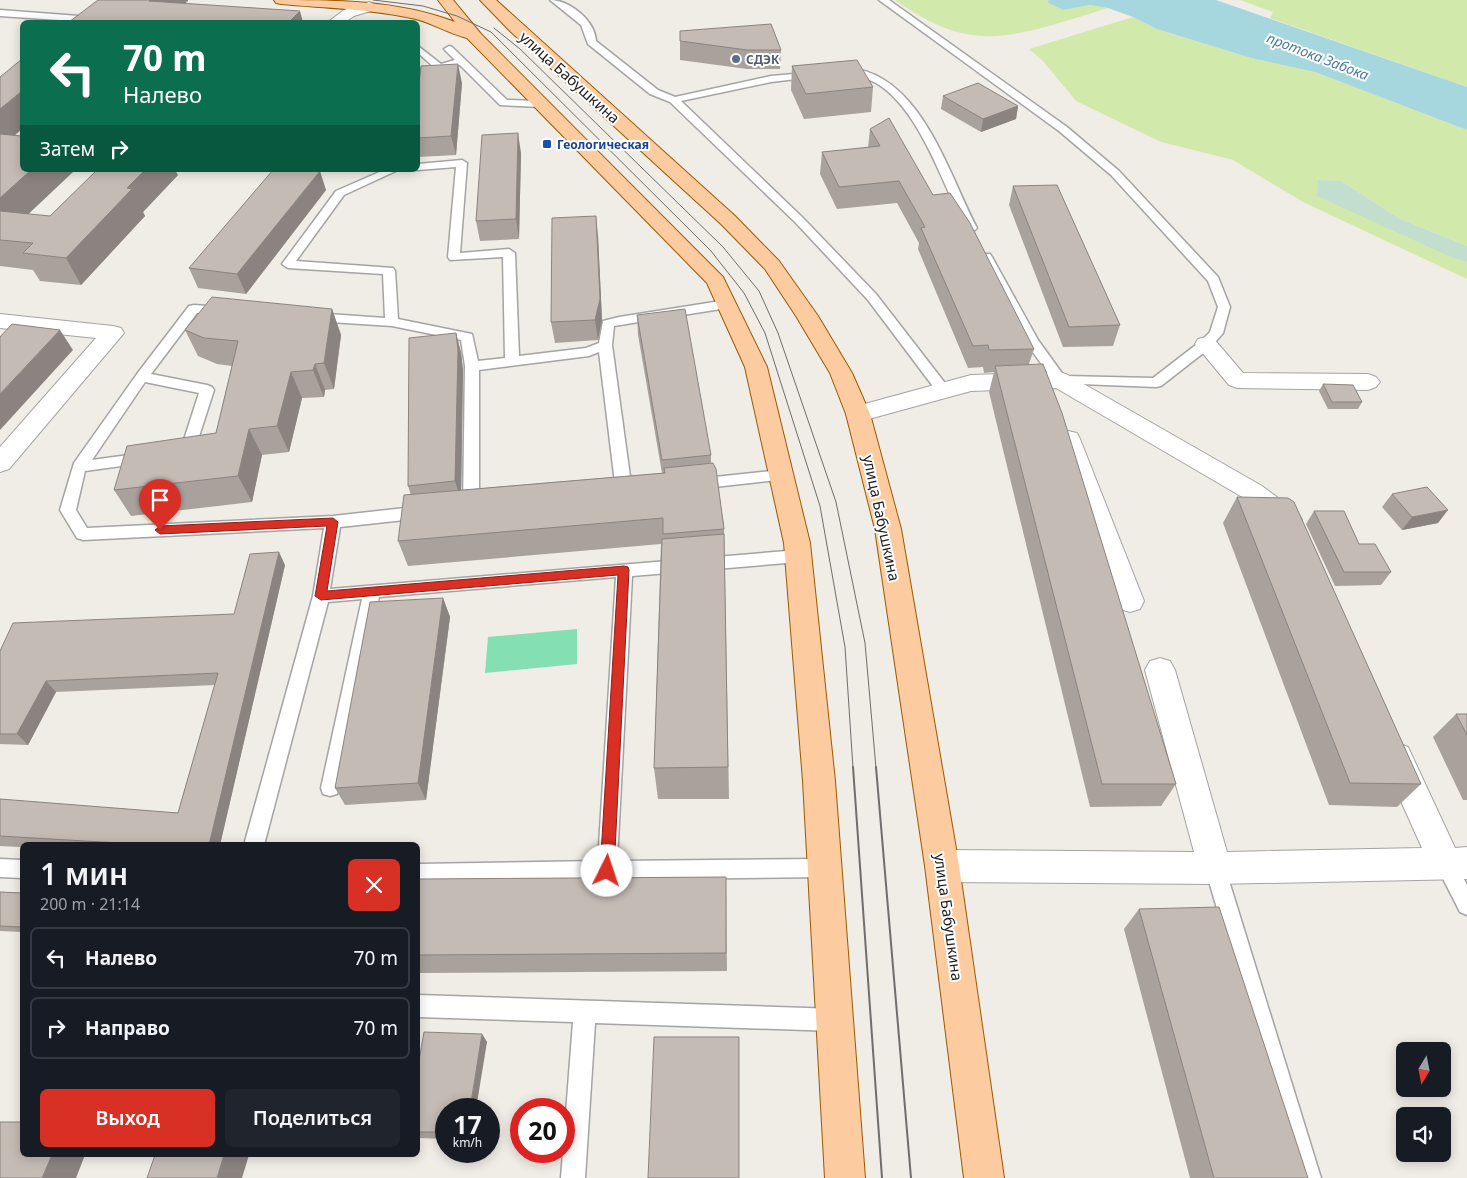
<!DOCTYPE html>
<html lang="ru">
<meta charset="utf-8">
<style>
body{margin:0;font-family:"Noto Sans",sans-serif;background:#20242c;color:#f1f3f6;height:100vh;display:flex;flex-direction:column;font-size:19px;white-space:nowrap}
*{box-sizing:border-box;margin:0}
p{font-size:16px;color:#9ea1a6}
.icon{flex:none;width:28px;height:28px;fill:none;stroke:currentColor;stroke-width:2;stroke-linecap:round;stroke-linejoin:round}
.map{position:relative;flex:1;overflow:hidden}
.drawer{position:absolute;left:20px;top:842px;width:400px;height:315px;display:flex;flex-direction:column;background:#171b24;border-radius:8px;box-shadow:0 2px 12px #0003}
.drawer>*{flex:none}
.top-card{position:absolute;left:20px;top:20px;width:400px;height:152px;border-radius:8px;box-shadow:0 2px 12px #0003;background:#0b6e4f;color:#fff;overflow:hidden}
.needle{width:32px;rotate:190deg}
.fabs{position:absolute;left:1396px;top:1042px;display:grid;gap:10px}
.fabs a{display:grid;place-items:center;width:55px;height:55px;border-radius:8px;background:#171b24;box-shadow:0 2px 12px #0003;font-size:25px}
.speed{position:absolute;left:435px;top:1098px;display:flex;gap:10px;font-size:25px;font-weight:700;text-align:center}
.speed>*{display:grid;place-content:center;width:65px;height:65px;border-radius:50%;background:#171b24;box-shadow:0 2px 12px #0003;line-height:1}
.speed small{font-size:12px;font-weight:400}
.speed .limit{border:8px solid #d22;background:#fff;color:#111}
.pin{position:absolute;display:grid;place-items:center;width:42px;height:42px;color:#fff;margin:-51px -21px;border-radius:50% 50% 50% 0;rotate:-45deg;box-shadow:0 0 5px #0007}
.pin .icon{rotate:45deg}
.me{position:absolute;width:55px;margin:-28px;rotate:4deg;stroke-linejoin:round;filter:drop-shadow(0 0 4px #0008)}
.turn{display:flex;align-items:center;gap:18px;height:105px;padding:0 20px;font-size:22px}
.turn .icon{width:65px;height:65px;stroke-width:2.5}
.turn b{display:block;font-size:35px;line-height:42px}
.then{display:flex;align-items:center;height:48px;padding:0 20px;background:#0003;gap:10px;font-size:19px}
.round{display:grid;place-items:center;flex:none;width:52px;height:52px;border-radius:8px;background:#20242c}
.overview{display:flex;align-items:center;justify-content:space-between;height:85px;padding:0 20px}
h1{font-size:30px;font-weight:600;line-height:38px}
.action{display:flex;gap:10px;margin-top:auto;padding:10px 20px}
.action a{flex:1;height:58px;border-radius:8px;background:#d93025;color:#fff;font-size:20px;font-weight:600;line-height:58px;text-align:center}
.action a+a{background:#20242c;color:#f1f3f6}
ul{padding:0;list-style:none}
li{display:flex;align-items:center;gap:15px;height:62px;margin:0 10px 8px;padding:0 10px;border:2px solid #363941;border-radius:8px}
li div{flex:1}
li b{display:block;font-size:19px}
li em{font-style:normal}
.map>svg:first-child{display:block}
.grass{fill:#d1eaac}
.wetland{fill:#c3decf}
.pitch{fill:#84dfb3}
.water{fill:#a6d6de}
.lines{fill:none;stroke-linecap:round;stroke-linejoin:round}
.service-casing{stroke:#a4a4a4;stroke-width:3}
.minor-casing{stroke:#a4a4a4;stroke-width:2}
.primary-casing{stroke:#9b5900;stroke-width:2}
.service{fill:#fff;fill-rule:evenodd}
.minor{fill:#fff;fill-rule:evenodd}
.primary{fill:#fccb9f;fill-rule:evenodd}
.tram-far1{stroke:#6e6e6e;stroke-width:1}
.tram{stroke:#6e6e6e;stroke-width:2}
.wall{fill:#a9a19c}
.shaded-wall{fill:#8a837f}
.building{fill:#c5bbb5;stroke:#8a837f}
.route{fill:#d93025;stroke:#8d1f18}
.service-dot{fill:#5c6f8a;stroke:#fff;stroke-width:2}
.transit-dot{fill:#1a4fb4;stroke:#fff;stroke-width:2}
.labels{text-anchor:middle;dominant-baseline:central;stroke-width:4;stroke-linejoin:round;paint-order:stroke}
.far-service-label{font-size:12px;font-weight:bold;fill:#4e5e75;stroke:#fff;text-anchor:start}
.far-transit-label{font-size:12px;font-weight:bold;fill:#164399;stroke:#fff;text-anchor:start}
.far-water-label{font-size:14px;font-style:italic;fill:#457ba0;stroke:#fff}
.street-label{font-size:15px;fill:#202020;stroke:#fff}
</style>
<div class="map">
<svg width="1467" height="1178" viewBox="0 0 1467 1178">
<rect width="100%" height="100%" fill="#f0ece6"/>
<g class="grass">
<path d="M895 0H1049L1047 1 1063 10 1090 5 1108 8C1070 19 1022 38 982 36 951 35 919 17 895 0Z"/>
<polygon points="1240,0 1467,0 1467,87 1270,18 1273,12"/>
<polygon points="1133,17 1157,29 1251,58 1315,72 1467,130 1467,246 1400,219 1341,181 1453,258 1467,262 1467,279 1303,202 1233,160 1161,142 1076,101 1043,61 1029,49"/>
</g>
<polygon class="wetland" points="1318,180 1341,181 1400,219 1467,246 1467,262 1453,258 1317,196"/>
<polygon class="pitch" points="577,629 577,664 485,673 488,637"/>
<polygon class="water" points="1049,0 1216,0 1467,87 1467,130 1315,72 1251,58 1157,29 1133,17 1108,8 1090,5 1063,10 1047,2"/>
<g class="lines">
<defs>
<g id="service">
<path d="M550 0C569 0 595 20 596 41L658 90 675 97 771 76 816 72 818 74 813 77 771 82 681 101 803 218 876 294 948 387 950 390 948 393H938L868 300 795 222 670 102 650 94 588 44 581 25Z"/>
<polygon points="879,0 889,0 1067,127 1119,171 1218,277 1230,307 1223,333 1211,347 1161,386 1156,387 1055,383 1025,341 980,257 982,254 990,254 992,257 1038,340 1064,376 1153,378 1201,341 1210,332 1218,307 1208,281 1111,175 1059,131"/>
<polygon points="0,10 92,17 101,21 89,22 0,16"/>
<polygon points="418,46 441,64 455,60 444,49 449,46 452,47 507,100 541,101 546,104 541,107 500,105 460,65 436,69 418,53"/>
<path d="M847 68C920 72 948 173 977 228L975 230 971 232 965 228C943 184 919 108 876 83 865 77 855 76 844 73V69Z"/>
<polygon points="462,160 467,163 460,253 509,249 515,253 519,356 586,348 599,343 603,321 619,317 727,300 733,304 727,308 614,326 612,345 632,491 629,495 624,496 619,495 616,491 599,352 589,356 479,370 479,507 476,511 471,513 466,511 463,507 465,366 461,340 392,326 314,321 308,317 314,313 385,318 383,274 288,268 282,264 336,191 384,170 398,170 344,195 296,261 393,268 395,271 398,319 472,334 478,361 505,358 503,257 450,260 448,257 456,167 418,170 417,170 418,164"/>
<polygon points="194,305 223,307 229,311 223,315 197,313 151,374 207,385 212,387 214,390 194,452 192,456 183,458 178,457 176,453 181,449 199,393 145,382 92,460 143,453 148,454 150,458 148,462 143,463 85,471 76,510 87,528 333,516 423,506 428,508 431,512 428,516 423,518 340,527 330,589 799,550 805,552 807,556 805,560 799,562 632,576 617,861 825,859 832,861 835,868 832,875 825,877 418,882 418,864 598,861 616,577 379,597 339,788 337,794 330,796 323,794 321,788 362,599 328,602 264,845 244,845 313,596 324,528 83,540 77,538 60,510 74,463 137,374 189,306"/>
<polygon points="781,470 786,471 788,475 786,479 696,489 691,488 689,484 691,480 696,479"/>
<polygon points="1445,854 1452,856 1467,885 1467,915 1460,912 1435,863 1438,856"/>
<polygon points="0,859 22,860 22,878 0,877"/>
<polygon points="1215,859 1222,861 1225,868 1321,1178 1297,1178 1205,868 1208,861"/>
<polygon points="418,995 835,1009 843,1012 846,1020 843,1028 835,1031 595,1023 585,1178 561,1178 573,1022 418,1017"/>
</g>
<g id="minor">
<polygon points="369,2 374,4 377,7 374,10 354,16 345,22 328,22 344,10"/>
<polygon points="0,314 113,326 121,328 124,333 9,469 0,472 0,447 96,338 0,328"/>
<polygon points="1206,337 1214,339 1243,373 1368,374 1376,377 1380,382 1376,387 1368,390 1237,388 1229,385 1195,344 1198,339"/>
<polygon points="1060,372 1068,375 1262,486 1298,513 1302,520 1298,527 1289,530 1280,527 1244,498 1056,388 971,391 858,422 850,420 846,414 850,408 971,375"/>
<polygon points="1068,431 1077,433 1080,439 1144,601 1140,609 1130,612 1120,609 1116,601 1056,439 1059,433"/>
<polygon points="1160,658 1170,661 1175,670 1227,852 1422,848 1381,757 1386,747 1397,743 1408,747 1455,848 1467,847 1467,879 1215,884 942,882 930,877 925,866 930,855 942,850 1194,852 1145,670 1150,661"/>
</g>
<g id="primary">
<path d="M274 0C333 0 398 0 455 22L438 0H453L481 34 723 277 767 367 810 543 835 781 865 1178H825L803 781 784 543 745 367 707 283 467 38C450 34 434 24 416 19 372 9 326 8 281 4L276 3Z"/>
<polygon points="480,0 496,0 735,216 779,261 818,316 852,373 870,414 901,529 959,866 1004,1178 964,1178 925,866 875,529 846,414 830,373 796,316 765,269 721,224 510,31"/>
</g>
</defs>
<use href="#service" class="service-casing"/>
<use href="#minor" class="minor-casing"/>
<use href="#primary" class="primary-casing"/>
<use href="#service" class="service"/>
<use href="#minor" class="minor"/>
<use href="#primary" class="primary"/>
<g class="tram-far1">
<polyline points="373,0 423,6 457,16 491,32 711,251 744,293 765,333 820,506 845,647 853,768"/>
<polyline points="494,28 520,49 723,247 759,291 778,333 836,502 865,643 876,768"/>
</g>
<g class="tram">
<polyline points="853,767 882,1178"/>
<polyline points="876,767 911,1178"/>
</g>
</g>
<g class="wall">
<polygon points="680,41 781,50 780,69 747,69 680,60"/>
<polygon points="792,66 873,87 871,112 804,119 791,90"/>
<polygon points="0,77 15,136 22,170 75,170 28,214 50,216 178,175 143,212 145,216 81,285 40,281 33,270 0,266"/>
<polygon points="462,83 456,155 418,157 418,92"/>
<polygon points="943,96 1018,106 1016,119 981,132 941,109"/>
<polygon points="870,129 933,195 1034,349 1029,364 1176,784 1161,806 1090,807 989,392 994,372 984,373 983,367 968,368 918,249 919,243 897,203 837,209 820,174 822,152 868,148"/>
<polygon points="521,153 519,239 480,241 476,221"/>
<polygon points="1013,186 1120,325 1113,346 1063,347 1009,205"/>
<polygon points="326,190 246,294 198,288 189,268"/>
<polygon points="598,236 602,320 598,340 555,343 551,322"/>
<polygon points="332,309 341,335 334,389 325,390 324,397 302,398 289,452 262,455 252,502 131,516 114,490 216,433 232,366 217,364 198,356 185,330"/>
<polygon points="637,315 711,455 711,463 724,524 729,799 658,799 654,768 661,544 408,566 398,541 411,495 408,486 456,333 461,353 463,370 461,490 662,473 638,335"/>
<polygon points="1323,384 1362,402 1358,409 1328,409 1319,391"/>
<polygon points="1392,494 1438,523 1402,530 1382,507"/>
<polygon points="1237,497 1421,784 1397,807 1329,805 1223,523"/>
<polygon points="1314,511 1359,544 1391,572 1381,585 1335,586 1306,524"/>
<polygon points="285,565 220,845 22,845 22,847 0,846 0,799 178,813 215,685 56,692 28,745 0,744 0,651 234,614"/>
<polygon points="443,598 450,617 426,800 345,805 335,788"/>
<polygon points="1456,714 1467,714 1467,800 1463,800 1433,737"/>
<polygon points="726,877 727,971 418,973 418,879"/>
<polygon points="0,892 22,893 22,932 0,931"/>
<polygon points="1139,909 1308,1178 1190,1178 1124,929"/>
<polygon points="482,1034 487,1042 446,1109 446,1139 418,1138 418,1066"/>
</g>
<g class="shaded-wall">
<polygon points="150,0 188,0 188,1 163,22 149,1"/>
<polygon points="300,11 303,22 289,22"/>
<polygon points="458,64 462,83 456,155 451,136"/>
<polygon points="22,91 22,129 0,148 0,109"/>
<polygon points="1018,106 1016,119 981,132 983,119"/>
<polygon points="518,133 521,153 519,239 516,219"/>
<polygon points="31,170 75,170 3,238 0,233 0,198"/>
<polygon points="145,170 175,170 178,175 143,212 145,216 81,285 66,258 127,188"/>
<polygon points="320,171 326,190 246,294 237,274"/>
<polygon points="596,216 598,236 602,320 598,340 595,320"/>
<polygon points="332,309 341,335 334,389 324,363"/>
<polygon points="60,330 73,350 0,430 0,394"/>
<polygon points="456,333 461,353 463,370 461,501 455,481"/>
<polygon points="315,364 325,390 324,397 313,370"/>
<polygon points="291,372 302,398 289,452 277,426"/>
<polygon points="249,429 262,455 252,502 238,476"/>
<polygon points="1448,510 1438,523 1402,530 1412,517"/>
<polygon points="279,552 285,565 220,845 209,845"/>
<polygon points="443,598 450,617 426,800 418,783"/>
<polygon points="46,681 56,692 28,745 17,734"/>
<polygon points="482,1034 487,1042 476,1109 470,1109"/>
<polygon points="52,1155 85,1155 76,1178 42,1178"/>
<polygon points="224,1155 249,1155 242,1178 217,1178"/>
</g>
<g class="building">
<polygon points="98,0 150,0 149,1 300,11 289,22 69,22"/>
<polygon points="771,24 781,50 747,50 680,41 680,31"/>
<polygon points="22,59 22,91 0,109 0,77"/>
<polygon points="857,60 873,87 806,94 792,66"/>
<polygon points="458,64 451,136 418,138 418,92 421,66"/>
<polygon points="978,83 1018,106 983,119 943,96"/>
<polygon points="889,118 933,195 950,193 970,223 1034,349 989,350 988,345 973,346 921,228 925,227 899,181 839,187 822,152 880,146 870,129"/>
<polygon points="518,133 516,219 476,221 482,135"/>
<polygon points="0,134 22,136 22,170 31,170 0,198"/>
<polygon points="97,170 145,170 127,188 132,189 66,258 23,253 33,243 0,240 0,211 50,216"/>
<polygon points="273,170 320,171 237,274 189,268"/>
<polygon points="1057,185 1120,325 1069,327 1013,186"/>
<polygon points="596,216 600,299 595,320 551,322 552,218"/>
<polygon points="212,297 332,309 324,363 315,364 313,370 291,372 277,426 249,429 238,476 114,490 127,446 216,433 238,341 204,338 185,330"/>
<polygon points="685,309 711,455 662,460 637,315"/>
<polygon points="12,324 60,330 0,394 0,337"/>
<polygon points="456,333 458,350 455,481 408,486 409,338"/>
<polygon points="1043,364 1062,413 1176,784 1102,784 995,366"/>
<polygon points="1323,384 1353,385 1362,402 1332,402"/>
<polygon points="713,463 716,469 724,529 663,534 663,518 398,541 404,495 665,473 664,468"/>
<polygon points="1427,487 1448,510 1412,517 1392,494"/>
<polygon points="1237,497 1288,498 1294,502 1421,784 1350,783"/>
<polygon points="1314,511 1344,511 1359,544 1375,544 1391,572 1344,572"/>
<polygon points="724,534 728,767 654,768 662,539"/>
<polygon points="279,552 209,845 153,845 0,836 0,799 178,813 218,673 46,681 17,734 0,734 0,651 13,623 234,614 250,554"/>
<polygon points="443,598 418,783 335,788 370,602"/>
<polygon points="1456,714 1467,714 1467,735"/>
<polygon points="726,877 726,953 418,955 418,879"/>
<polygon points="0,892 22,893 22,927 0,926"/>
<polygon points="1219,907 1308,1178 1214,1178 1139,909"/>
<polygon points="424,1032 482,1034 470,1109 446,1109 446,1132 418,1132 418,1066"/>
<polygon points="654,1037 739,1037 739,1178 648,1178"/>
<polygon points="0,1122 22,1122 22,1155 52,1155 42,1178 0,1178"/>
<polygon points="155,1155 224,1155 217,1178 147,1178"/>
</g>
<polygon class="route" points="333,518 338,522 327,591 624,566 628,567 629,570 614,871 612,876 607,877 602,876 600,871 618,575 321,600 315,596 327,526 160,534 155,530 160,526"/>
<circle class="service-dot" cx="736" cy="59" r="5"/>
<rect class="transit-dot" x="542" y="139" width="10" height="10" rx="2.5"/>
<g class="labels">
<g class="far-service-label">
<text x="746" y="59">СДЭК</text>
</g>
<g class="far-transit-label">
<text x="557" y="144">Геологическая</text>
</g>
<g class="far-water-label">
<text transform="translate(1318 56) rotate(21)">протока Забока</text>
</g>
<g class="street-label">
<text transform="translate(570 77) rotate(42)">улица Бабушкина</text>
<text transform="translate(882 518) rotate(78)">улица Бабушкина</text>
<text transform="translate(949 917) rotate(82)">улица Бабушкина</text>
</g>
</g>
</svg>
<div class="fabs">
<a><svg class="needle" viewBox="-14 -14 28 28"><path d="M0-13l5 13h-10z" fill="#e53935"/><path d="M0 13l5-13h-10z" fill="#9ea1a6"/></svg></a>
<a><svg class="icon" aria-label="sound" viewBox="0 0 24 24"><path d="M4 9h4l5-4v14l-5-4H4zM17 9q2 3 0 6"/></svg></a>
</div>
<div class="speed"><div>17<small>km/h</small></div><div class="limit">20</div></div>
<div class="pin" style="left:160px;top:530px;background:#d93025"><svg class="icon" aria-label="arrive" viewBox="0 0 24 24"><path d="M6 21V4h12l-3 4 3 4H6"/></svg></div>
<svg class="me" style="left:607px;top:871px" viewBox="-20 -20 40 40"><circle r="19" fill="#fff"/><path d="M0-13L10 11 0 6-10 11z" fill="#d93025"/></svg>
<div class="top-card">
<div class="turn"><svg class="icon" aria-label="left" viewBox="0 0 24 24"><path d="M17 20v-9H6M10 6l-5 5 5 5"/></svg><div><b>70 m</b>Налево</div></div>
<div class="then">Затем<svg class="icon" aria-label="right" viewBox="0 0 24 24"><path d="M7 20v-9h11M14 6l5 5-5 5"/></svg></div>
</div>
<section class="drawer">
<div class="overview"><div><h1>1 мин</h1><p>200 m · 21:14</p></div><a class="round" style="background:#d93025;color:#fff"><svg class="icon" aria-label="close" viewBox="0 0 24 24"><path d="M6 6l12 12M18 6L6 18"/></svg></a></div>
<ul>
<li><svg class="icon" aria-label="left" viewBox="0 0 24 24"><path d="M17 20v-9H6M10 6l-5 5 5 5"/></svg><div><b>Налево</b></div><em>70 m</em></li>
<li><svg class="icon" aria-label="right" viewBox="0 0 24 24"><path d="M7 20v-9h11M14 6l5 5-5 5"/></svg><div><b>Направо</b></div><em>70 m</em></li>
</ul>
<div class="action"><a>Выход</a><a>Поделиться</a></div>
</section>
</div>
